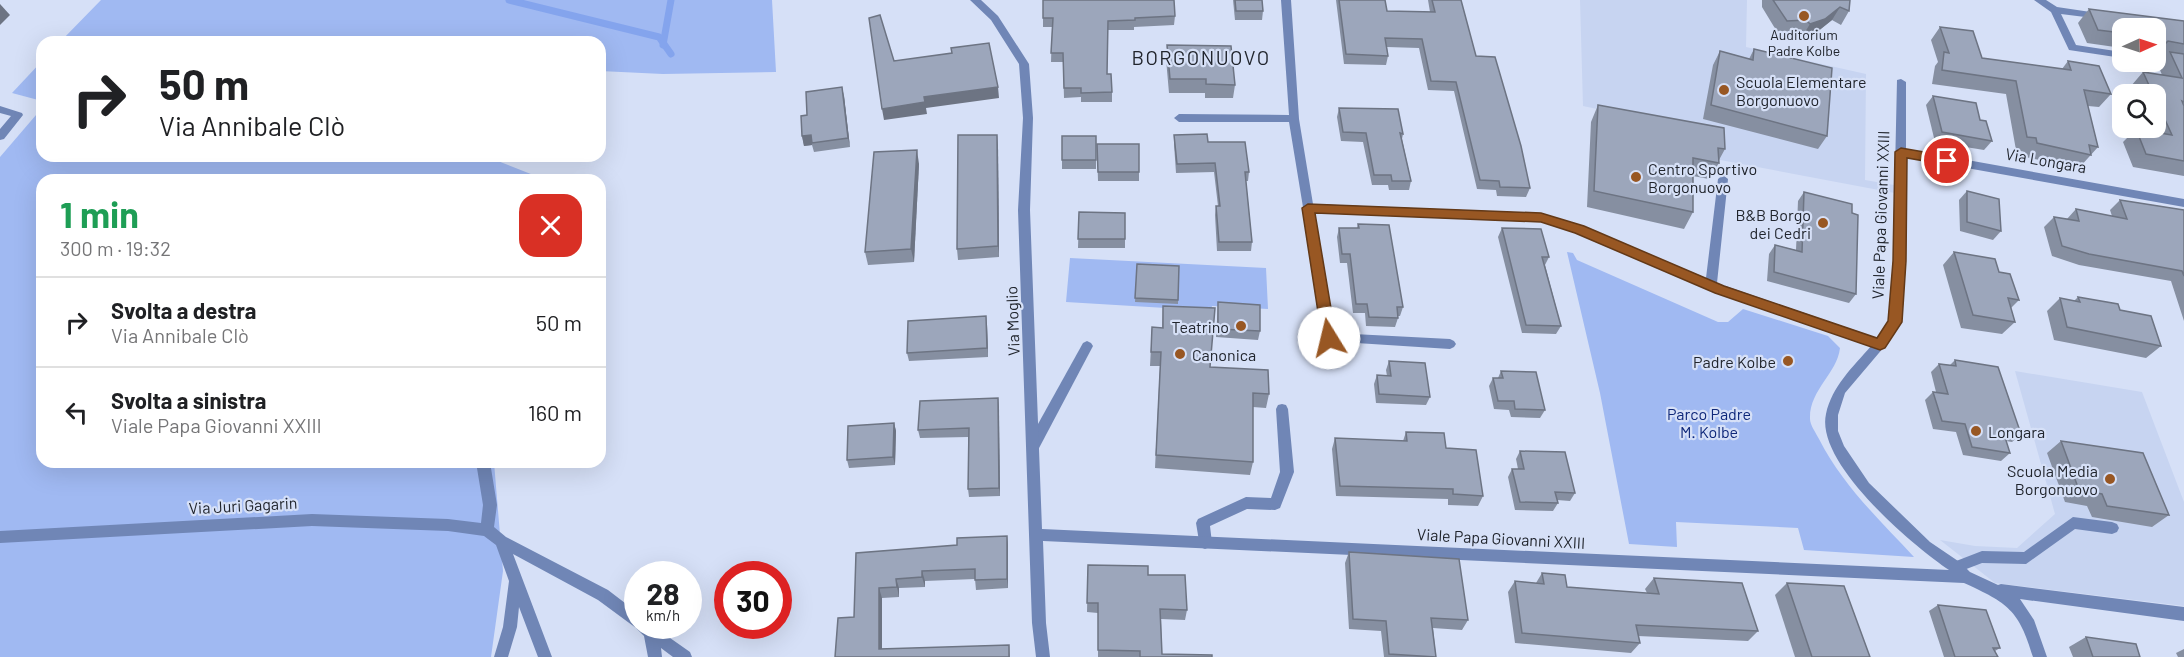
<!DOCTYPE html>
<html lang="it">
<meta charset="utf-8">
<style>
body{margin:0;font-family:Barlow,sans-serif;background:#f2f2f2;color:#202124;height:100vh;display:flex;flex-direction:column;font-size:22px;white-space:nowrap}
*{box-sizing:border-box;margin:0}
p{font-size:20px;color:#757577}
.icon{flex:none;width:33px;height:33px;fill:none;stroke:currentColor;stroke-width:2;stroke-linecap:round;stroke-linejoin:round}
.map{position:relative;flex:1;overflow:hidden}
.drawer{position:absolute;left:36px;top:174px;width:570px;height:294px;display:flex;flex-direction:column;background:#fff;border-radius:18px;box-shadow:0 6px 24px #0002}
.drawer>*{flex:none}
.banner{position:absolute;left:36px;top:36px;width:570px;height:126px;border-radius:18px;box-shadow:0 6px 24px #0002;background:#fff;color:#202124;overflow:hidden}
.needle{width:39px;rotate:87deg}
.buttons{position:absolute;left:2112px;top:18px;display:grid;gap:12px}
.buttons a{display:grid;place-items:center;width:54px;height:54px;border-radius:12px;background:#fff;box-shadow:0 6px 24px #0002;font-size:30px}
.speed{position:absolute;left:624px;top:561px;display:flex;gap:12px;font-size:30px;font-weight:700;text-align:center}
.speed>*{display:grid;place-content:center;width:78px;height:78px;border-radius:50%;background:#fff;box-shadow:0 6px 24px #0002;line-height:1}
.speed small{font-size:15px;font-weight:400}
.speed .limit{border:9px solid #d22;background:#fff;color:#111}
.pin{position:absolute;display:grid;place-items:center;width:51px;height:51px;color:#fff;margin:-26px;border:3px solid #fff;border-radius:50%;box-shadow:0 2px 6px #0007}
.me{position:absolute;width:66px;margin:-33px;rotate:351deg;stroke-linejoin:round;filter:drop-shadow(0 0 4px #0008)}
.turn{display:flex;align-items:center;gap:21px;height:126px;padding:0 24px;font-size:27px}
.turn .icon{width:78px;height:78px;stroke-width:2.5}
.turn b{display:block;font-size:42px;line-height:51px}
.round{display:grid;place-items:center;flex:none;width:63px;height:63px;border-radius:18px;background:#f2f2f2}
.headline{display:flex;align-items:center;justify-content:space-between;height:102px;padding:0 24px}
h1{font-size:36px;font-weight:700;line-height:45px;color:#1e9e55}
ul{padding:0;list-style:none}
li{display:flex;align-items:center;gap:18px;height:90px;padding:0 24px;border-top:2px solid #e0e0e0}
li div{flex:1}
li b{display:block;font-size:22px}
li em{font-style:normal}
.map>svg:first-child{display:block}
.built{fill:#c7d4f1}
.green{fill:#a0b9f2}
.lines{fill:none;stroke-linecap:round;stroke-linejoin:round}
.stream{stroke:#84a4ed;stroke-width:7}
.lane{fill:#7086b6;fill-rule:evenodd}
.street{fill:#7086b6;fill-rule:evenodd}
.wall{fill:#868fa1}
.shaded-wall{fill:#6d7483}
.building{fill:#9ca6bb;stroke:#6d7483;stroke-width:1.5}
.route{fill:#985723;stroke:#633917;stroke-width:1.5}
.poi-dot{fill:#985723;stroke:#d6e0f7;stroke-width:2}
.labels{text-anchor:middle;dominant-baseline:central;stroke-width:4.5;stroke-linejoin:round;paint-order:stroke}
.far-poi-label{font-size:14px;fill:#21252d;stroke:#d6e0f7}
.poi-label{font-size:16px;fill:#21252d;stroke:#d6e0f7;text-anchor:start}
.street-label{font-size:16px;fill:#21252d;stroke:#d6e0f7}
.park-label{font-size:16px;fill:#0f287a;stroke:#d6e0f7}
.quarter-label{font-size:20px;letter-spacing:1.5px;fill:#21252d;stroke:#d6e0f7}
</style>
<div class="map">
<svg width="2184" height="657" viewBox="0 0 2184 657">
<rect width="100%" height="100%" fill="#d6e0f7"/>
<g class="built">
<polygon points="1580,0 1747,0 1746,47 1866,74 1865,180 1900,186 1900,194 1715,159 1716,134 1583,106"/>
<polygon points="2015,371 2142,392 2184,502 2184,606 1995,583 1940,540 1975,546 2017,548 2055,514"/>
</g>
<g class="green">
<polygon points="101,0 772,0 776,72 663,74 600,71 600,42 60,42"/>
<polygon points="42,61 42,101 12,93"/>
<polygon points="42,108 42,156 485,156 546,180 42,180 42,462 494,462 503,571 491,657 0,657 0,157"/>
<path d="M1567 252 1573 253 1577 260 1718 322H1728L1743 309 1828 336 1840 348C1837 374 1809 390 1810 419 1810 425 1816 433 1819 439 1843 486 1879 519 1914 557L1804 550 1798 528 1676 522 1677 547 1629 544 1600 393Z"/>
<polygon points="1070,258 1266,268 1268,309 1212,306 1208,324 1199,310 1066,302"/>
</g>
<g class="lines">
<g class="stream">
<polyline points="509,0 659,37 671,54"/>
<polyline points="663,45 671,0"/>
</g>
<g class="lane">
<polygon points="2034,0 2046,0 2057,7 2104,14 2106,16 2101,19 2061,14 2076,45 2122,52 2122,58 2069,50 2051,12"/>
<polygon points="2156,57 2184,61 2184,67 2153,62 2156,62"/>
<polygon points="1087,341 1091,343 1093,346 1038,450 1033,451 1028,450 1027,446 1028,442 1083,343"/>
<polygon points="1282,404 1286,405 1288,409 1294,472 1280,508 1275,510 1247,509 1210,526 1212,543 1210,547 1205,549 1200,547 1196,523 1198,519 1246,497 1271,498 1280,472 1276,409 1278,405"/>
<polygon points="2073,517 2112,522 2117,524 2119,528 2117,532 2112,534 2075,529 2026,564 1982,563 1956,573 1951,571 1949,567 1951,563 1982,551 2024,552"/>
</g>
<g class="street">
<path d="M970 0H981L998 16 1029 64 1033 118 1030 210 1042 529 1949 570C1912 545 1815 463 1826 414 1832 386 1853 367 1871 346L1707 289 1575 233 1540 221 1314 212 1334 333 1450 339 1454 341 1456 344 1454 347 1450 349 1325 341 1289 122H1179L1174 118 1179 114 1289 115 1281 0H1291L1299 119 1313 204 1541 213 1583 227 1706 278 1718 179 1723 175 1728 179 1717 283 1877 338 1889 321 1893 261 1897 80 1901 79 1906 82V149L2184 199V207L1905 157V261L1901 322 1884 347 1845 393 1838 415V431L1844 446 1869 483 1930 542 1961 563 1970 572 1998 585 2001 584 2184 607V621L2020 599 2034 620 2047 657H2033C2019 610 2008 603 1964 583L1043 541 1046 623 1050 657H1036L1032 623 1018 210 1023 118 1019 64 991 20Z"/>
<polygon points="0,106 22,113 23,115 4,139 0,140 0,129 11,116 0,113"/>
<polygon points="476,462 490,462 497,505 494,527 506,537 608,590 638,613 638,626 653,626 690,652 692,657 673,657 661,648 662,657 648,657 644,636 636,628 598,600 513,554 552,657 538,657 519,607 517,627 508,657 494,657 503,627 509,581 496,545 484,536 448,531 312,526 0,543 0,531 312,514 448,519 481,523 483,505"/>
</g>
</g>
<g class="wall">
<polygon points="1233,0 1262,0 1263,11 1262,20 1235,20"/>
<polygon points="1336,0 1385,0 1387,11 1430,12 1428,0 1461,0 1476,56 1530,188 1526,197 1497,196 1496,190 1477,189 1454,91 1428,90 1419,48 1387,47 1388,56 1386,65 1344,64"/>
<polygon points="1762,0 1850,0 1849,11 1841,25 1832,20 1817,32 1802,37 1799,33 1779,35 1762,7"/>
<polygon points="2089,9 2184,21 2184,176 2133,167 2123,142 2136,129 2151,131 2150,128 2156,128 2156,94 2135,94 2131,86 2143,72 2162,75 2158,65 2166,56 2156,55 2156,28 2122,28 2122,48 2087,43 2078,23"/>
<polygon points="1175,16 1174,25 1134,27 1134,30 1108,30 1107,74 1112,92 1112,102 1081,102 1081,97 1064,98 1063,62 1051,62 1052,27 1043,27 1043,18"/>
<polygon points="1940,27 1982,58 2062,69 2068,61 2111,94 2099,107 2088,106 2098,147 2079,168 2025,157 2025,152 2016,150 2006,94 1932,84 1935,66 1938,62 1931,40"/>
<polygon points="1167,45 1235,85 1233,98 1205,98 1205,93 1169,93 1166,59"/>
<polygon points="1754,49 1827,136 1818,149 1703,119 1713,65 1720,51 1749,59"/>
<polygon points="844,96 850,147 814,152 812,145 804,146 802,136 807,115"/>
<polygon points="1933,96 1980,120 1992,141 1984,150 1935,142 1926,105"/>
<polygon points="1598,105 1725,149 1719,160 1719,163 1709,179 1693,176 1693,212 1684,229 1587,207 1591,122"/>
<polygon points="1339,108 1403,134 1402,139 1411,181 1409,190 1389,190 1388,185 1372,185 1363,142 1341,141 1337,117"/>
<polygon points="1174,135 1208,142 1249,172 1248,181 1246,181 1252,242 1251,251 1217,251 1215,215 1216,206 1218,206 1214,172 1176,173 1174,144"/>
<polygon points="1096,136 1096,169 1062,169 1062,160"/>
<polygon points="1097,144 1139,172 1139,181 1098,181"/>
<polygon points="998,146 999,257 958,260 957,249"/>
<polygon points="919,164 914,262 868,265 865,252"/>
<polygon points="1967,191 2001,231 1993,240 1960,231 1959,200"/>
<polygon points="1804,192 1852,213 1856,294 1849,303 1767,281 1769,254 1775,245 1796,250 1798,201"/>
<polygon points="2120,200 2184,210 2184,321 2171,281 2079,265 2052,256 2044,227 2054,217 2067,219 2076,209 2112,216 2110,210"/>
<polygon points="1079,212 1125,213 1125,248 1078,248"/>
<polygon points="1358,224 1403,307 1400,316 1398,316 1398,318 1395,327 1366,326 1365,313 1353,313 1347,263 1340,263 1337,237 1339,228 1357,228"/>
<polygon points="1502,228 1549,257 1545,265 1561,326 1556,334 1522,333 1498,237"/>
<polygon points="1954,252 1999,272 2019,300 2011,308 2015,322 2002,334 1961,328 1943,265"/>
<polygon points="1137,264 1179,266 1178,304 1135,302"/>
<polygon points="2078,297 2120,310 2161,346 2146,358 2054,340 2047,311 2060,298 2074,301"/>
<polygon points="1218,302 1260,331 1258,340 1216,337"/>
<polygon points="1163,306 1210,367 1269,394 1266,408 1253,407 1253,462 1250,475 1155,468 1160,366 1150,366 1152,327 1162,328"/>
<polygon points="987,325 988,357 909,361 907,353"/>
<polygon points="1955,360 2021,434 2012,442 2006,441 2010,453 2001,461 1963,455 1956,432 1933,429 1925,400 1933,392 1936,392 1931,372 1939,364 1950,365"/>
<polygon points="1389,361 1430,397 1426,405 1376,403 1374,384 1377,375 1387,376 1386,370"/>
<polygon points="1501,371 1545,410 1540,418 1511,417 1509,410 1494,409 1489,386 1493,378 1498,378"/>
<polygon points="998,398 1000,496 969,497 968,489 968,437 920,438 918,430"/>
<polygon points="894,423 896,431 895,465 849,468 847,460"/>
<polygon points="1406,432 1446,448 1483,496 1478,506 1448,505 1448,499 1336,496 1332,449 1335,438 1403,441"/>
<polygon points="2061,441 2169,515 2152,527 2092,517 2087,506 2065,502 2047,453"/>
<polygon points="1520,451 1575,493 1570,501 1557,500 1558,503 1553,511 1515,510 1508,477 1512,469 1518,469 1516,459"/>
<polygon points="1007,536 1008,546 1008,588 976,590 975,579 925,581 925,587 899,588 899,597 882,598 882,649 1009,645 1010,657 835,657 854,617 856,553 957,545"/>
<polygon points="1349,552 1468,620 1462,630 1433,628 1436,657 1384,657 1381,631 1349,629 1345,563"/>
<polygon points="1088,565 1148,575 1187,610 1185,620 1161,619 1162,654 1212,657 1098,657 1098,613 1087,612"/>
<polygon points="1542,573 1567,587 1647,593 1645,589 1654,578 1758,631 1748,641 1638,636 1640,643 1631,653 1515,643 1508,592 1515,581 1536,583"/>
<polygon points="1787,583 1870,657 1795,657 1775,595"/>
<polygon points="1938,605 2000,648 1995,651 1998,657 1944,657 1929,611"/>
<polygon points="2086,637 2140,657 2073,657 2069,647"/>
<polygon points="2184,649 2184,657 2178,657 2176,653"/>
</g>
<g class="shaded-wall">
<polygon points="0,4 10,15 0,25"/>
<polygon points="1840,7 1832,20 1817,32 1802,37 1810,24"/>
<polygon points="842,87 844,96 850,147 848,138"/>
<polygon points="998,87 999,98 926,108 927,114 884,120 882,109 924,97"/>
<polygon points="811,135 812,145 804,146 802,136"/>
<polygon points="997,135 998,146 999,257 998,246"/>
<polygon points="917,150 919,164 914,262 911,249"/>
<polygon points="986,316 987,325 988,357 987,348"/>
<polygon points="998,398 999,407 1000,496 999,488"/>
<polygon points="894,423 896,431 895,465 893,457"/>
<polygon points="1007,536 1008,546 1008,588 1007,579"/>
<polygon points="922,571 925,581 925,587 922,577"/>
<polygon points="896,579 899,588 899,597 897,587"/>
<polygon points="879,588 882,598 882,657 879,649"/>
</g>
<g class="building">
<polygon points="1043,0 1174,0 1175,16 1135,18 1135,20 1108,21 1107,74 1111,74 1112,92 1081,93 1081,88 1064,88 1063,53 1051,53 1053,18 1043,18"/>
<polygon points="1235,0 1262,0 1263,11 1236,11"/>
<polygon points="1339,0 1385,0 1387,11 1435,12 1432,0 1461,0 1476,56 1495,57 1521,146 1530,188 1500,187 1499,181 1480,180 1456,82 1431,81 1422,39 1385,38 1388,56 1346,54"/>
<polygon points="1773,0 1850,0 1849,11 1840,7 1825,19 1810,24 1806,20 1787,21"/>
<polygon points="2089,9 2184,21 2184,44 2168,41 2166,43 2163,38 2156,37 2156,28 2122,28 2122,33 2098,30"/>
<polygon points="880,15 894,61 952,53 951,48 989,43 998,87 924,97 925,102 882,109 869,18"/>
<polygon points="1940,27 1973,31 1982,58 2071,70 2068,61 2099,66 2111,94 2084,90 2098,147 2089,145 2091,155 2037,143 2036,138 2027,137 2016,81 1942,70 1944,52 1949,53"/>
<polygon points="1167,45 1231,46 1235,85 1206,84 1206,79 1170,79"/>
<polygon points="1754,49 1832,68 1827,136 1711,105 1720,51 1753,60"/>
<polygon points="2170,52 2184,54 2184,102 2182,101 2184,106 2184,161 2146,154 2136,129 2172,135 2156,100 2156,94 2153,94 2143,72 2182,78"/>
<polygon points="842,87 848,138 812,143 811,135 802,136 801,116 807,115 806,92"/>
<polygon points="1933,96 1976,103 1980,120 1986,121 1992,141 1942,132"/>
<polygon points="1598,105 1724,128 1725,149 1718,148 1719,163 1693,158 1693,212 1594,191"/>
<polygon points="1339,108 1398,109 1403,134 1400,133 1411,181 1392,181 1391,175 1374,175 1366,133 1343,132"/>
<polygon points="1207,134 1208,142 1245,142 1249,172 1245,172 1252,242 1219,242 1216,206 1220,206 1215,163 1177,164 1174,135"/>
<polygon points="958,135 997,135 998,246 957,249"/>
<rect x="1062" y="136" width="34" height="24"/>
<polygon points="1097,144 1139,144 1139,172 1098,172"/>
<polygon points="917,150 911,249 865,252 874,152"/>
<polygon points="1967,191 1999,199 2001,231 1967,222"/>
<polygon points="1804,192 1852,204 1852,213 1858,215 1856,294 1774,272 1775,245 1802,252"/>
<polygon points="2120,200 2184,210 2184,276 2182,271 2089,254 2062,246 2054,217 2079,221 2076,209 2127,219"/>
<polygon points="1079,212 1125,213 1125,239 1078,239"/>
<polygon points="1358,224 1389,225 1403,307 1397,307 1398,318 1369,317 1367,304 1356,304 1350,254 1342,254 1339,228 1359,228"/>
<polygon points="1502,228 1541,229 1549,257 1542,257 1561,326 1526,325"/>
<polygon points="1954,252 1995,259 1999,272 2010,274 2019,300 2008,298 2015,322 1973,315"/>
<polygon points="1137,264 1179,266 1178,300 1135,298"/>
<polygon points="2078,297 2118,304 2120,310 2151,316 2161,346 2067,327 2060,298 2080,302"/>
<polygon points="1218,302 1260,305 1260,331 1218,329"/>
<polygon points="1163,306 1215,308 1210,367 1268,370 1269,394 1253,393 1253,462 1156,455 1161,352 1151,352 1152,327 1163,328"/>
<polygon points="986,316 987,348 907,353 908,321"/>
<polygon points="1955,360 1998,367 2021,434 2003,431 2010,453 1972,447 1965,424 1942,421 1933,392 1948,394 1939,364 1956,366"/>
<polygon points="1389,361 1425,363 1430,397 1379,394 1377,375 1391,376"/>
<polygon points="1501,371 1536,372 1545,410 1515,409 1514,401 1498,401 1493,378 1503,378"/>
<polygon points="998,398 999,488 968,489 969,428 918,430 920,401"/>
<polygon points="894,423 893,457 847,460 848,426"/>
<polygon points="1406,432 1444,433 1446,448 1476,450 1483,496 1453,494 1453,489 1340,486 1335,438 1407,441"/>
<polygon points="2061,441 2143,453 2169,515 2107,506 2102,494 2079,490"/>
<polygon points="1520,451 1565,452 1575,493 1555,492 1558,503 1520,502 1512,469 1524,469"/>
<polygon points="1007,536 1007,579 975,580 975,569 922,571 922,577 896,579 897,587 879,588 879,649 1009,645 1009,657 835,657 838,618 854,617 856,553 957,545 957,538"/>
<polygon points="1349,552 1459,559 1468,620 1431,618 1436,657 1389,654 1386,621 1353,619"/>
<polygon points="1088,565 1148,566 1148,575 1185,575 1187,610 1160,609 1162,654 1212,655 1212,657 1140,657 1140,651 1098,650 1098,603 1087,603"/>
<polygon points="1542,573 1565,575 1567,587 1659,594 1654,578 1742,583 1758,631 1636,625 1640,643 1522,633 1515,581 1544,584"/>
<polygon points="1787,583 1844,586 1870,657 1812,657"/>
<polygon points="1938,605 1986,610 2000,648 1993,648 1998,657 1955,657"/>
<polygon points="2086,637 2136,644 2140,657 2093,657"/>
</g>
<polygon class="route" points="1901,148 1947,156 1953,161 1947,165 1907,158 1906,261 1902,322 1885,348 1880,350 1715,293 1575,233 1541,222 1315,213 1336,338 1329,343 1322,338 1302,208 1308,204 1541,213 1584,226 1724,286 1877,338 1888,321 1893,261 1895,152"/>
<g class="poi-dot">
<circle cx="1804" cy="16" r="6"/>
<circle cx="1724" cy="90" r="6"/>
<circle cx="1636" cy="177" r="6"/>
<circle cx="1823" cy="223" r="6"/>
<circle cx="1241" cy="326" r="6"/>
<circle cx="1180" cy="354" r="6"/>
<circle cx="1788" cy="361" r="6"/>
<circle cx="1976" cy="431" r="6"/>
<circle cx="2110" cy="479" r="6"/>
</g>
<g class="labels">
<g class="far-poi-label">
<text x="1804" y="34">Auditorium<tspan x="1804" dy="16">Padre Kolbe</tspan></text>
</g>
<g class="poi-label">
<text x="1736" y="81">Scuola Elementare<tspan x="1736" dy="18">Borgonuovo</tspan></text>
<text x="1648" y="168">Centro Sportivo<tspan x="1648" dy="18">Borgonuovo</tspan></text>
<text x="1811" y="214" text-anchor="end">B&amp;B Borgo<tspan x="1811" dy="18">dei Cedri</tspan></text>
<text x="1229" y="326" text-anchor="end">Teatrino</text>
<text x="1192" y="354">Canonica</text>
<text x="1776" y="361" text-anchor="end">Padre Kolbe</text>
<text x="1988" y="431">Longara</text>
<text x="2098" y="470" text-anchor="end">Scuola Media<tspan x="2098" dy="18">Borgonuovo</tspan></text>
</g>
<g class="street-label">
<text transform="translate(2046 160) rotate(10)">Via Longara</text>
<text transform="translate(1880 215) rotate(-88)">Viale Papa Giovanni XXIII</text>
<text transform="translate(1012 321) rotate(-92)">Via Moglio</text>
<text transform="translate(243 505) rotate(-3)">Via Juri Gagarin</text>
<text transform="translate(1501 538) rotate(3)">Viale Papa Giovanni XXIII</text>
</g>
<g class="park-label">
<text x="1709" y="413">Parco Padre<tspan x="1709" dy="18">M. Kolbe</tspan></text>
</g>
<g class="quarter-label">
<text x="1201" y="57">BORGONUOVO</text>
</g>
</g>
</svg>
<div class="buttons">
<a><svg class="needle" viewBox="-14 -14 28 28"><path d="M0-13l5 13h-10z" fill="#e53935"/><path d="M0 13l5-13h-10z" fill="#757577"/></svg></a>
<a><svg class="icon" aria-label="search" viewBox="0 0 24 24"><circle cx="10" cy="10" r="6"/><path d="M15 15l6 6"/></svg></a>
</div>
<div class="speed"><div>28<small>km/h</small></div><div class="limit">30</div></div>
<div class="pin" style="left:1947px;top:161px;background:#d93025"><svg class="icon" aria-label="arrive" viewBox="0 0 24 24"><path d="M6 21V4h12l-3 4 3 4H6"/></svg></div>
<svg class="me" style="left:1329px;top:338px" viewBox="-20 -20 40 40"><circle r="19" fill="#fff"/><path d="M0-13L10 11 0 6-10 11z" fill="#985723"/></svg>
<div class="banner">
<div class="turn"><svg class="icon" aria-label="right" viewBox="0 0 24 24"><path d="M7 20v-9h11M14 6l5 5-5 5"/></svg><div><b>50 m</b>Via Annibale Clò</div></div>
</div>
<section class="drawer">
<div class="headline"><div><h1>1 min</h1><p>300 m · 19:32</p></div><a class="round" style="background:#d93025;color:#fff"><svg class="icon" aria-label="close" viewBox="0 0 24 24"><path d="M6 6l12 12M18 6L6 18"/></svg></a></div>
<ul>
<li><svg class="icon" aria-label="right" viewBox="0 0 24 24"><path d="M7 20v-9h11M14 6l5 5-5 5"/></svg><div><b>Svolta a destra</b><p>Via Annibale Clò</p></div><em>50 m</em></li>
<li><svg class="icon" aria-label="left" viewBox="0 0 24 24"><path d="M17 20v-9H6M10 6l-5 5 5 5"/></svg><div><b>Svolta a sinistra</b><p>Viale Papa Giovanni XXIII</p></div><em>160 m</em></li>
</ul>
</section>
</div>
